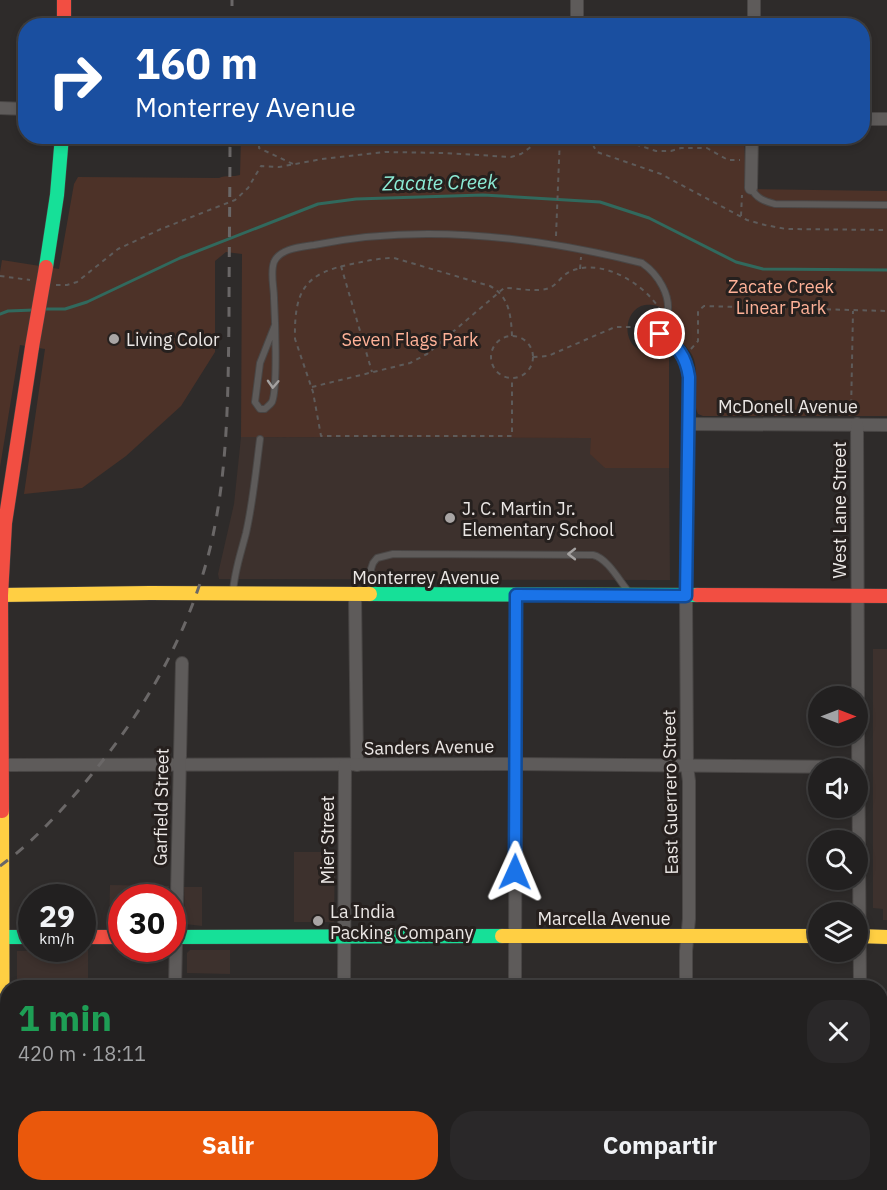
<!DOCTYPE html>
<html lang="es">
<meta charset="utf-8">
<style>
body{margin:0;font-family:"IBM Plex Sans",sans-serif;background:#2a2829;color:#f1f3f6;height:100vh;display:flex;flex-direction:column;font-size:22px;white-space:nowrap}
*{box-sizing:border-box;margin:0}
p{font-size:20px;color:#a2a3a5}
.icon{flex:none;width:33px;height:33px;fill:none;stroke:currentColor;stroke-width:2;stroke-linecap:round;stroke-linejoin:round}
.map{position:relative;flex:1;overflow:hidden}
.sheet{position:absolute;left:0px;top:980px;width:888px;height:212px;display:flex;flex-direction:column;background:#222020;border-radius:24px 24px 0 0;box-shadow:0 3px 9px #0003,0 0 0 2px #3f3e3e}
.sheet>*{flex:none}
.top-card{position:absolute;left:18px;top:18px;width:852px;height:126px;border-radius:24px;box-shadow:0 3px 9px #0003,0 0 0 2px #3f3e3e;background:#1a4fa0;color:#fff;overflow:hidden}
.needle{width:39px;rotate:90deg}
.buttons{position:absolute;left:808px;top:686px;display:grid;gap:12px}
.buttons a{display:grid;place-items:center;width:60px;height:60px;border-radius:50%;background:#222020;box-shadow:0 3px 9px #0003,0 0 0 2px #3f3e3e;font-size:30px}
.speed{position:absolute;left:18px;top:884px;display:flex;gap:12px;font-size:30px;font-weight:700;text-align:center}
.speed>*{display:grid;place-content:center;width:78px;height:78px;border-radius:50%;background:#222020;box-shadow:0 3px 9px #0003,0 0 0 2px #3f3e3e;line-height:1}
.speed small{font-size:15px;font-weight:400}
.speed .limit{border:9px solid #d22;background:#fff;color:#111}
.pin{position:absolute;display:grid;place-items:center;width:51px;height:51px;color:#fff;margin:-26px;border:3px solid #fff;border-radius:50%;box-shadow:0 2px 6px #0007}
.me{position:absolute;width:66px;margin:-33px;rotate:1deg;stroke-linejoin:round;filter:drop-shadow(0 0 4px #0008)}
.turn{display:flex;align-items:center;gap:21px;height:126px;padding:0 18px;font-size:27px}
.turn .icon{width:78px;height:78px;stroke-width:2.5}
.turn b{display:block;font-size:42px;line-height:51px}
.round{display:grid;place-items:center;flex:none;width:63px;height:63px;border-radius:24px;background:#2a2829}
.head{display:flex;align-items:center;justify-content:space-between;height:102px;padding:0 18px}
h1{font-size:36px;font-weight:700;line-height:45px;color:#1e9e55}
.button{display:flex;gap:12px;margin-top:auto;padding:12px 18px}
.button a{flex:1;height:69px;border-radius:24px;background:#ea580c;color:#fff;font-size:24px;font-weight:700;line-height:69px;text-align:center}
.button a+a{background:#2a2829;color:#f1f3f6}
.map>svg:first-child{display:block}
.built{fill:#3d312d}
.green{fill:#4d3228}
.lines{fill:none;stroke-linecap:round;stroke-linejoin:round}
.stream{stroke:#31695d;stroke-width:3}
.lane-casing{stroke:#494645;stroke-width:8}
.street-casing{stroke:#494645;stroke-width:14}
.fast-casing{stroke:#494645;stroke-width:15}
.slow-casing{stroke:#494645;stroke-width:15}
.jam-casing{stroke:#494645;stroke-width:15}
.path{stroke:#5e5b5a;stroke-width:2;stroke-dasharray:4.5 4.5;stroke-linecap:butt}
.lane{stroke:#5e5b5a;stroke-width:6}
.street{stroke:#5e5b5a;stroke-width:12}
.fast{stroke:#16e098;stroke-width:14}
.slow{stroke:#ffcf43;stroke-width:14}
.jam{stroke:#f24e42;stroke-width:14}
.rail{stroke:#6a6767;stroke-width:3;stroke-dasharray:10 10;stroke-linecap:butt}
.jam-bridge-casing{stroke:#494645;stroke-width:15;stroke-linecap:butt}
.jam-bridge{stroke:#f24e42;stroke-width:14}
.oneway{stroke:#a4a1a0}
.route-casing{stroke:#114b97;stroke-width:15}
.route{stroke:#1a73e8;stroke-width:10}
.poi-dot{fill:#a9a5a4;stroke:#26201e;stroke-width:2}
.labels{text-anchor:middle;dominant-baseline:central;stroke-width:6;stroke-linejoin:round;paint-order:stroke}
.park-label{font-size:18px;fill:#ffb298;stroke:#26201e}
.poi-label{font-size:18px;fill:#ebe7e5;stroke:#26201e;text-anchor:start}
.street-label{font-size:18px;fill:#ebe7e5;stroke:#26201e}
.water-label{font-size:20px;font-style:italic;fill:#8cecd6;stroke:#26201e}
</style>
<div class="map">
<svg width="887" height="1190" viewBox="0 0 887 1190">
<rect width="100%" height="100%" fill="#2e2b2a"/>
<g class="built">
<polygon points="241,437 591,438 605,468 669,468 670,580 219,579 218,574 234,504"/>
<polygon points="873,649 887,649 887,920 883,920 883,909 873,908"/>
<polygon points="294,852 335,852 334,922 294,922"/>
<polygon points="110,885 169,886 168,897 122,897 121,926 109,926"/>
<polygon points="184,887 202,887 202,926 185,924"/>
<polygon points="88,949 88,987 17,987 17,951"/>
<polygon points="190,950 230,950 230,974 187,973 187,953"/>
</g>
<path class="green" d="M744 136 746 189 887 191V416H703L698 414C691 400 698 379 695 364 693 350 682 344 674 334 669 327 670 315 663 309 659 305 650 304 645 305 627 308 622 334 634 346 643 355 658 355 669 356V468H605L590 454 591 438 241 437 242 254 226 252 215 261V352L181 406 126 456 82 488 24 494 45 349 20 345 0 467V272L2 260 59 269 74 184 78 177 219 178C226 175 233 177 240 175L241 137Z"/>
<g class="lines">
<g class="stream">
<polyline points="43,309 65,309 87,302 180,258 318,204 356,199 483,195 600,202 649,218 736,262 763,269 887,270"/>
<polyline points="0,314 8,311 34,310"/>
</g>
<defs>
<g id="lane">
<path d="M751 188C757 199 764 201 775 204L887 205"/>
<path d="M275 325 260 363 255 402 260 409H265C267 407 270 405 272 402 278 388 275 317 274 298 274 287 270 273 274 262 280 248 302 247 314 245 420 223 538 237 642 263 658 274 672 296 667 316 665 322 662 328 660 334"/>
<path d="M233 593C234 572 241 553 246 533 253 502 256 470 260 439"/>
<path d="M372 593 371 569 373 563 377 558 393 554 593 555C607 558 619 580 628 591"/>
</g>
<g id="street">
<polyline points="577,26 577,0"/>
<polyline points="754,26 754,0"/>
<polyline points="0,108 26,109"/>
<polyline points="862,119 887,119"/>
<polyline points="751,188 752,136"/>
<path d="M649 328C672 342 685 349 689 377L686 596 687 766 689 781V919L686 951V987"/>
<polyline points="688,424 887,425"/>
<polyline points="857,424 858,696"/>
<polyline points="355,595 357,765"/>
<polyline points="858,730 860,987"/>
<polyline points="0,765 516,764 858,767"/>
<polyline points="175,987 182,663"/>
<polyline points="344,987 345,765"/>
<polyline points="515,987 516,595"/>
<polyline points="516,1184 516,1190"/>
<polyline points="688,1184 688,1190"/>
<polyline points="174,1190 174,1184"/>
<polyline points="344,1190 344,1184"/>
<polyline points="860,1190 860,1184"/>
</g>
<g id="fast">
<polyline points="46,267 57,195 62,136"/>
<polyline points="370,594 697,595"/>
<polyline points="0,937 32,937"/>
<polyline points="172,937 502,936"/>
</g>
<g id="slow">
<polyline points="0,595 150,593 370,594"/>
<polyline points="2,811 3,1190"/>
<polyline points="502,936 819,936"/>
<polyline points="858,936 887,937"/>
</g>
<g id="jam">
<polyline points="64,0 64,26"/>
<polyline points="697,595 887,596"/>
<polyline points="2,811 1,595 5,523 32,347"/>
<polyline points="82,937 122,937"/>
<polyline points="880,1108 887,1108"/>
</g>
</defs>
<use href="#lane" class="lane-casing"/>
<use href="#street" class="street-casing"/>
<use href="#fast" class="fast-casing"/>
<use href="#slow" class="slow-casing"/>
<use href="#jam" class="jam-casing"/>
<g class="path">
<polyline points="259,136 259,148 293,164"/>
<polyline points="591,136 594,147 597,152 661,174 747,220 765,225 786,229 887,230"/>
<polyline points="610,136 656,151 671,151 681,148 707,148 728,160 740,160"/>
<polyline points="741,216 742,195"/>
<polyline points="556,236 560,136"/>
<polyline points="341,266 372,372"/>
<polyline points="580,269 581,257"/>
<polyline points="0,276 30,280"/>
<polyline points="56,285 67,285 77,282 118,249 161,229 235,200 248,188 261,166 279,167 322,159 385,152 445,153 511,157 521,154 546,136"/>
<circle cx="512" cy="357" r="21"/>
<path d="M512 336C511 315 509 296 490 286L394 258C380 258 366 261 352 264 305 273 294 290 295 339L313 392 321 436H512V378"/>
<polyline points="691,349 698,341 698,311 704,306 887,311"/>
<polyline points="533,357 548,356 615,327 638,327"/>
<path d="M312 387 410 363 427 354 504 288C517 288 534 292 546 289 556 287 561 276 569 272 600 257 642 282 659 308"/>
<polyline points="851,413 853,311"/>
</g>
<use href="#lane" class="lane"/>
<use href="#street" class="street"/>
<use href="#fast" class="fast"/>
<use href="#slow" class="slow"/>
<use href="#jam" class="jam"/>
<g class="rail">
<polyline points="232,26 232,0"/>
<path d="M0 866C39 838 75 796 104 759 154 695 194 620 212 540 228 467 228 393 229 318 229 258 230 197 230 136"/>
</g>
<defs>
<polyline id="jam-bridge" points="32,347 46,267"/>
</defs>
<use href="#jam-bridge" class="jam-bridge-casing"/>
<use href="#jam-bridge" class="jam-bridge"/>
</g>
<defs><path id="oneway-chevron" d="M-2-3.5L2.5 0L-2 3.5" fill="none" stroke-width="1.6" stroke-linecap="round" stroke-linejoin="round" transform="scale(1.5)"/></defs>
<g class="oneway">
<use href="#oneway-chevron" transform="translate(273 384) rotate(93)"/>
<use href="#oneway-chevron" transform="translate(572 554) rotate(180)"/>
</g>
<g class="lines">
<defs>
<path id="route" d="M515 872 516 595 686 596 689 377C686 356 677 345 660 334"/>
</defs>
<use href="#route" class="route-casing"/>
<use href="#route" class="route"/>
</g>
<g class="poi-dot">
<circle cx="114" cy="339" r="6"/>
<circle cx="450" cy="518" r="6"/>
<circle cx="318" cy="921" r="6"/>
</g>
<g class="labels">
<g class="park-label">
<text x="781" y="286">Zacate Creek<tspan x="781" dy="21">Linear Park</tspan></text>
<text x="410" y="339">Seven Flags Park</text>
</g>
<g class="poi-label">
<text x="126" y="339">Living Color</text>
<text x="462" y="508">J. C. Martin Jr.<tspan x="462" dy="21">Elementary School</tspan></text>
<text x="330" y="911">La India<tspan x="330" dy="21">Packing Company</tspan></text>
</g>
<g class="street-label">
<text x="788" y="406">McDonell Avenue</text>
<text transform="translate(839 510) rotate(-90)">West Lane Street</text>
<text x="426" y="577">Monterrey Avenue</text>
<text transform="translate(429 747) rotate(-1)">Sanders Avenue</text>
<text transform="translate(670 792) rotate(-91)">East Guerrero Street</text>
<text transform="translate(161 807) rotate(-89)">Garfield Street</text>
<text transform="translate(327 840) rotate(-90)">Mier Street</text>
<text x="604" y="918">Marcella Avenue</text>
</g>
<g class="water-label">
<text transform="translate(440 182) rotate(-1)">Zacate Creek</text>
</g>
</g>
</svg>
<div class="buttons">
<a><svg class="needle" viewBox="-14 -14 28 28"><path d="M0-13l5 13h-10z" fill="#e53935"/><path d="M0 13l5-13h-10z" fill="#a2a3a5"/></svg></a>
<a><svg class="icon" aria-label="sound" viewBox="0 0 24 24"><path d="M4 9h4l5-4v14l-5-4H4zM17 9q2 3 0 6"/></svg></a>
<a><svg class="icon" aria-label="search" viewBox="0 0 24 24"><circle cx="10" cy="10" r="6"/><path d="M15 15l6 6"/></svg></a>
<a><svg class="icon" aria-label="layers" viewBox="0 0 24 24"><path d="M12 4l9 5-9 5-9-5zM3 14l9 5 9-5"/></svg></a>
</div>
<div class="speed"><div>29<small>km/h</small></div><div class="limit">30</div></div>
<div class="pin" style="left:660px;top:334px;background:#d93025"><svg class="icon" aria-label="arrive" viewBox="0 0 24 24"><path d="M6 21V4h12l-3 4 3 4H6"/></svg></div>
<svg class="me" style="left:515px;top:872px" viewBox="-20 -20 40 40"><path d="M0-17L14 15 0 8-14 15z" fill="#1a73e8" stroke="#fff" stroke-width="4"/></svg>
<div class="top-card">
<div class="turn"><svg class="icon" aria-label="right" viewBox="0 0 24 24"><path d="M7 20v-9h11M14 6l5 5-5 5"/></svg><div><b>160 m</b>Monterrey Avenue</div></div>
</div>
<section class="sheet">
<div class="head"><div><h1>1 min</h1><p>420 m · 18:11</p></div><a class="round"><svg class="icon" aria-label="close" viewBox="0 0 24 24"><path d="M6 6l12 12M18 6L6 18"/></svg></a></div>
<div class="button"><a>Salir</a><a>Compartir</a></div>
</section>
</div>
